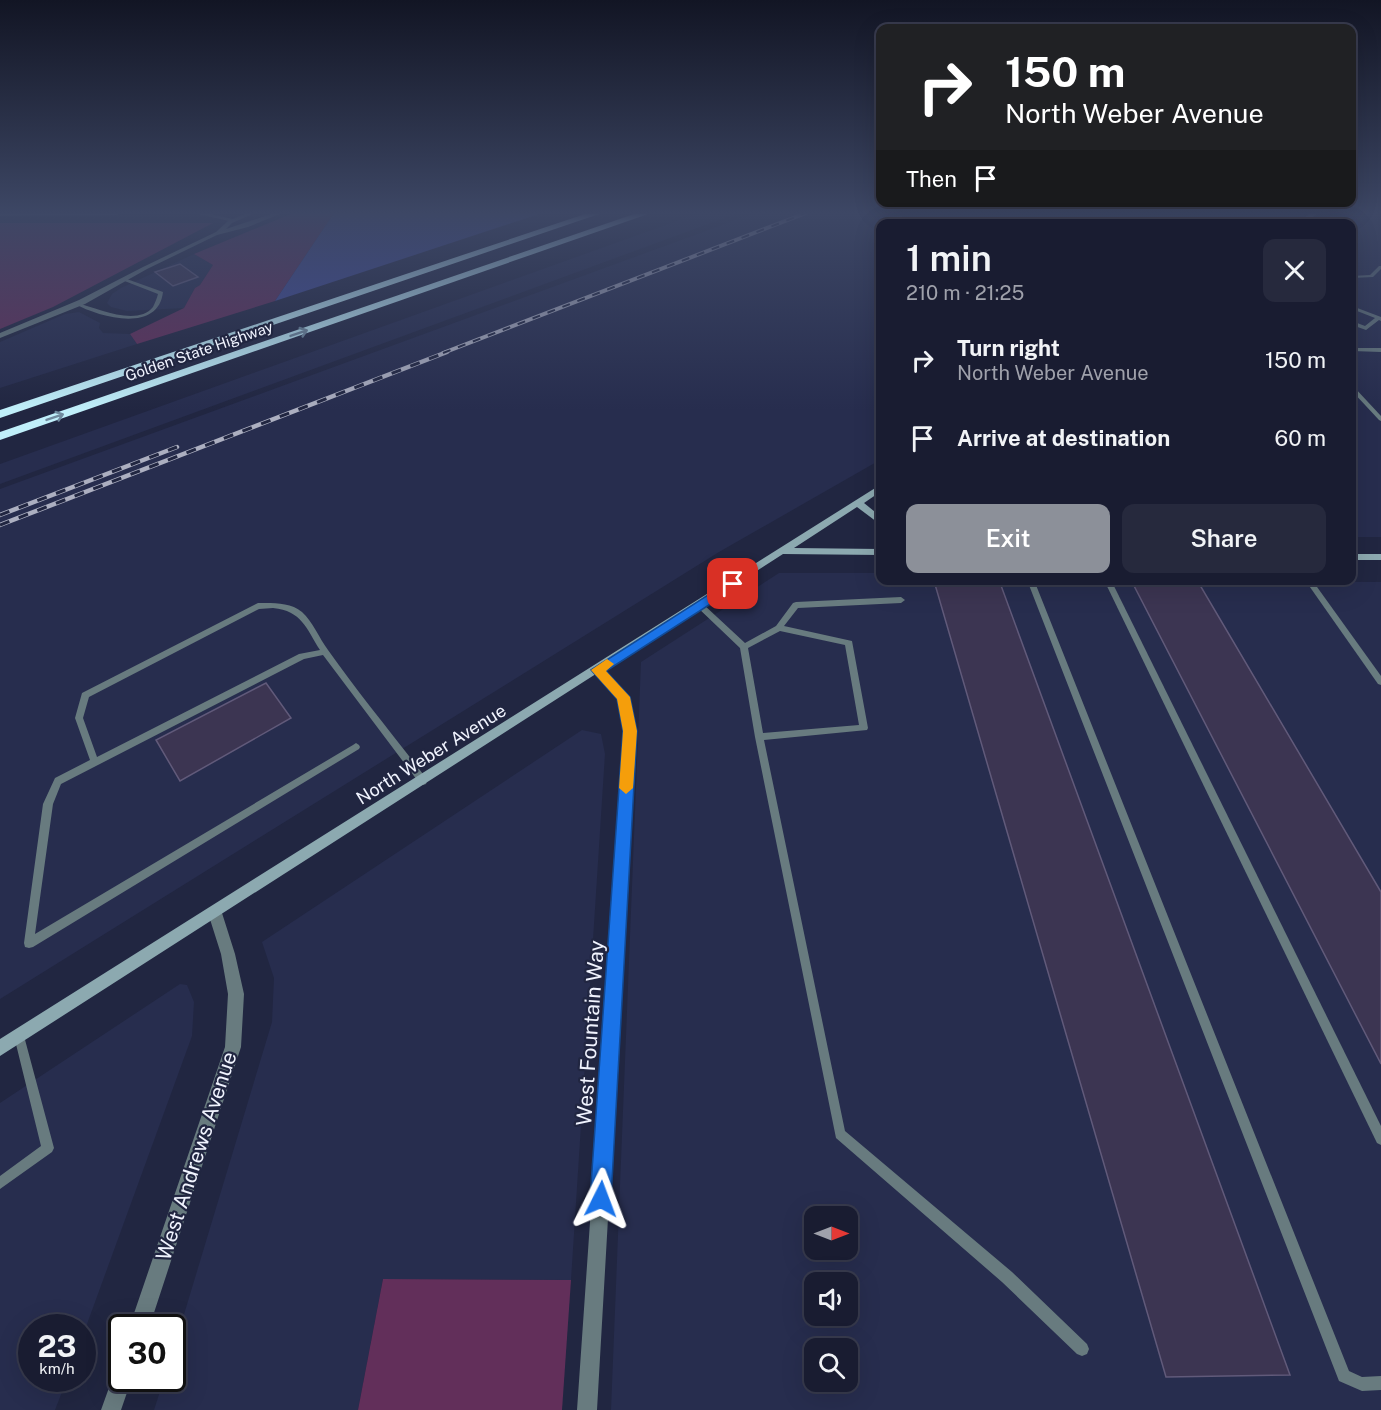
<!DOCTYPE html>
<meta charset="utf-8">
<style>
body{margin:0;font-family:"Public Sans",sans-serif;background:#26293d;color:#f1f3f6;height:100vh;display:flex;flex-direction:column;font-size:22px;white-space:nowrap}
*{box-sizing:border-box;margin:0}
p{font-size:20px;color:#9fa1ab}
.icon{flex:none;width:33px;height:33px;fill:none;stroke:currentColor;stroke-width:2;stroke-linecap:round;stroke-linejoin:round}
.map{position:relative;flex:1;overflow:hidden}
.side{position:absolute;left:876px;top:219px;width:480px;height:366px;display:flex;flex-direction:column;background:#191c31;border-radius:12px;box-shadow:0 6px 24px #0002,0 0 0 2px #373a4d}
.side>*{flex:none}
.hud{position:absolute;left:876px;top:24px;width:480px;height:183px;border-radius:12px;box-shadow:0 6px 24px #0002,0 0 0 2px #373a4d;background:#202124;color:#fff;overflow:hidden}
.needle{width:39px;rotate:90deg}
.controls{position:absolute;left:804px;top:1206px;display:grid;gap:12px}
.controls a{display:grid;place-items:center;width:54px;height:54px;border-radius:12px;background:#191c31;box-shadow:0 6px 24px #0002,0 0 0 2px #373a4d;font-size:30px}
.speed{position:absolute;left:18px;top:1314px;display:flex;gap:12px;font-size:30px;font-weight:700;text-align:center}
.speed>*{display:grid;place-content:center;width:78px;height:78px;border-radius:50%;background:#191c31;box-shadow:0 6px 24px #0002,0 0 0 2px #373a4d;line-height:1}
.speed small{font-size:15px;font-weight:400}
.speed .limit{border:3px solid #111;border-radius:9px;background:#fff;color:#111}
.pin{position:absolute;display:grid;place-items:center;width:51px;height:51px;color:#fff;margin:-26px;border-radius:12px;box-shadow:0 3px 9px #0006}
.me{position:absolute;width:66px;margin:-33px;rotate:3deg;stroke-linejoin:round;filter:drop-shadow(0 0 4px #0008)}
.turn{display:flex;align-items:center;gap:21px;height:126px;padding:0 30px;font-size:27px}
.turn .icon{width:78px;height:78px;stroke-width:2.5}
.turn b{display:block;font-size:42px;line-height:51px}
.then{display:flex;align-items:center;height:57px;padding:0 30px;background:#0003;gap:12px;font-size:22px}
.round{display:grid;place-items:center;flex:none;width:63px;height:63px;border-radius:12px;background:#26293d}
.head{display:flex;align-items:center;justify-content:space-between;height:102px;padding:0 30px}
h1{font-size:36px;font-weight:600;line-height:45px}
.button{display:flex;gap:12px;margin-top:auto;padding:12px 30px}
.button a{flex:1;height:69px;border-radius:12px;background:#8c9099;color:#fff;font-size:24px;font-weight:600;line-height:69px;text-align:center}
.button a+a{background:#26293d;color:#f1f3f6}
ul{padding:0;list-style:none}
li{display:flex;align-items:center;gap:18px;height:78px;padding:0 30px}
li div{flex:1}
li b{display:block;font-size:22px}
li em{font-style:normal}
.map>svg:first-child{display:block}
.built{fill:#272d4e;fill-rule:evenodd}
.green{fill:#622f5a}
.water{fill:#404b9a}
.building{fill:#3c3552;stroke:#615a7a;stroke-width:1.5}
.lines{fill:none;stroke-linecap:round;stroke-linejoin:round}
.service{fill:#687b7f;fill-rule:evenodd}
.minor{fill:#687b7f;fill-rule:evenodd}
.tertiary{fill:#687b7f;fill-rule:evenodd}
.secondary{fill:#8ca9b0;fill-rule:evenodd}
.motorway{fill:#c0effa;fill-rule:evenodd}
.rail-far1-casing{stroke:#acafc0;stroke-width:4}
.rail-casing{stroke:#acafc0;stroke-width:4.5}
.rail-far1{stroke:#212641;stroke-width:2;stroke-dasharray:8;stroke-linecap:butt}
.rail{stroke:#212641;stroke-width:3;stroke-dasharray:10;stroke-linecap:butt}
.oneway{stroke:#708a9e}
.route{fill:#1a73e8;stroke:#114b97;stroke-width:1.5}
.slow{fill:#f59e0b}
.labels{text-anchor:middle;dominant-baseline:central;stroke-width:4.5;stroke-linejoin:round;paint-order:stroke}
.far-street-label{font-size:15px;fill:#f0f3fe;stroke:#212641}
.street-label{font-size:18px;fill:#f0f3fe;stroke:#212641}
.near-street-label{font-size:21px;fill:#f0f3fe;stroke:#212641}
</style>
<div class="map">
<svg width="1381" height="1410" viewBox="0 0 1381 1410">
<rect width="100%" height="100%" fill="#212641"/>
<g class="built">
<polygon points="699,213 738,213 0,484 0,464"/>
<polygon points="755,213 1307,213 1289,224 880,224 880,460 719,552 0,999 0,489"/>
<polygon points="1337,213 1381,213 1381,537 1352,537 1352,224 1320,224"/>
<polygon points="194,254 213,265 200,285 195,288 184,308 127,311 111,307 107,303 112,294 121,288"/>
<polygon points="79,312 100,323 99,328 103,333 130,334 137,344 0,388 0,342 65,314"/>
<path d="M779 573H880V580L1381 582V1410H611L641 662ZM814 1216H848V1250H814ZM814 1282H848V1316H814ZM814 1348H848V1382H814Z"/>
<polygon points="582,730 601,734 605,754 571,1280 383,1279 358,1410 154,1410 164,1379 172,1378 173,1351 272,1022 274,978 262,942"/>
<polygon points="180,984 187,985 194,1002 192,1036 83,1335 82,1328 32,1328 32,1378 67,1379 55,1410 0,1410 0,1103"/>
</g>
<g class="green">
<polygon points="293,213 334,213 275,301 137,344 130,334 184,308 195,288 200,285 213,265 194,254"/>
<polygon points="0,223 213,223 53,307 0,329"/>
<polygon points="383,1279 571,1280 562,1410 358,1410"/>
</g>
<polygon class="water" points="334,213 542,213 275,301"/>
<g class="building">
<polygon points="180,264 198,277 173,286 155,272"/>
<polygon points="999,580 1290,1375 1166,1377 934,581"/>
<polygon points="1131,580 1197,580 1381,892 1381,1064"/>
<polygon points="266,683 291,718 180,781 156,740"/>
</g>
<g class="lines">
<g class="service">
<polygon points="1379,266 1381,266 1381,269 1373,277 1352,278 1352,276 1370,275"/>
<path d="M124 278 163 292C158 334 99 317 75 304L77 303C97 308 137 327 153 307 155 303 157 298 158 294L122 280V279Z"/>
<polygon points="1352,306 1381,317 1381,321 1379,320 1366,330 1352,325 1352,321 1365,326 1375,318 1352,309"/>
<polygon points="1381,348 1381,352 1352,351 1352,348"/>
<polygon points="1352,386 1354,387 1381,416 1381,421 1379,420 1352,391"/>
<polygon points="1027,580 1034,580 1349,1371 1362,1377 1381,1376 1381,1390 1362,1391 1339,1381"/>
<polygon points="1104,580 1111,580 1381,1126 1381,1145 1377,1143"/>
<polygon points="1305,580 1312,580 1381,676 1381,685 1378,684"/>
<path d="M901 597 905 600 901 603 798 608 784 626 852 641 868 728 867 730 764 740 845 1131 1012 1272 1087 1344 1089 1349 1087 1354 1082 1356 1077 1354 1002 1282 836 1138 755 737 740 648 696 606 697 604H703L745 643 776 626 793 603 796 602ZM780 631 845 645 859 725 763 733 748 648Z"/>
<path d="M258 603C273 603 290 602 302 612 313 622 319 638 328 650 359 694 394 736 426 778L427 781 426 784 423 785 420 784 323 655 304 659 61 784 53 804 35 934 353 745 356 743 359 745 360 747 359 749 33 947 29 948 25 947 24 943 43 804 55 778 90 760 75 718 82 693ZM273 608C302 611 306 628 320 650L299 654 97 757 83 718 89 697 259 609Z"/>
<polygon points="19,1031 23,1032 24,1036 54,1148 52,1152 0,1189 0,1176 41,1146 14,1036 15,1032"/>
</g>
<g class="minor">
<polygon points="0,213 120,213 117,215 0,216"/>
<polygon points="193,213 206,213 237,220 234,222"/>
<polygon points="597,666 601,667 627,694 636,731 597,1410 577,1410 624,731 617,699 591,670"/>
<polygon points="215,906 220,908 222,913 235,954 244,994 241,1047 149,1328 129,1328 225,1047 228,994 221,954 208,913 210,908"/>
<polygon points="122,1368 122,1378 132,1378 121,1410 101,1410 115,1371"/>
</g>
<polygon class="tertiary" points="247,213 255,213 232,223 226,229 274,213 282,213 248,227 217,235 147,269 85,304 0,338 0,333 79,300 143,267 216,232 228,221"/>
<g class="secondary">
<polygon points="1311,213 1318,213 1303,224 1295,224"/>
<polygon points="880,485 880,492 864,503 880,516 880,523 877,522 857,507 794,548 880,549 880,555 783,554 0,1056 0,1039"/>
<rect x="1352" y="554" width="29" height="6"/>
</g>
<g class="motorway">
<polygon points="588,213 602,213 0,418 0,410"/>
<polygon points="637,213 651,213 0,440 0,432"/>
</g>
<defs>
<polyline id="rail-far1" points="443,353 806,213"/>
<g id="rail">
<polyline points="0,515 177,447"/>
<polyline points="0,525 447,352"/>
</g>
</defs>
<use href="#rail-far1" class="rail-far1-casing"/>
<use href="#rail" class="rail-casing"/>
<use href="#rail-far1" class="rail-far1"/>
<use href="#rail" class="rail"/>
</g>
<defs><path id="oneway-shaft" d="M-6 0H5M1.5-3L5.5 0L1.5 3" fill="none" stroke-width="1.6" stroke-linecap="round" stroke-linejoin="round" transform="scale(1.5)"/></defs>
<g class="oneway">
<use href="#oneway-shaft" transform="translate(299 333) rotate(-19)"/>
<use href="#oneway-shaft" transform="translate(55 417) rotate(-19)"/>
</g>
<linearGradient id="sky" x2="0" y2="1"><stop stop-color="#121524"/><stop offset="0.52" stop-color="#3d4765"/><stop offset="1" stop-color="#3d4765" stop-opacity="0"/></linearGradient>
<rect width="1381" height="410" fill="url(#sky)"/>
<polygon class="route" points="733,579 737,581 737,587 606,671 630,697 637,731 611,1199 608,1207 601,1210 593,1207 590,1199 623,731 617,699 591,670"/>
<polygon class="slow" points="607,659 614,664 606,671 630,697 637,731 633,788 626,794 619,788 623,731 617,699 591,670"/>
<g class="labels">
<g class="far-street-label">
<text transform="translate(199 351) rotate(-19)">Golden State Highway</text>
</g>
<g class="street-label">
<text transform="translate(431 754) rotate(-32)">North Weber Avenue</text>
</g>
<g class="near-street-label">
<text transform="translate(590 1033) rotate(-86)">West Fountain Way</text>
<text transform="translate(196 1156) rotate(-72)">West Andrews Avenue</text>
</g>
</g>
</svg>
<div class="controls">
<a><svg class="needle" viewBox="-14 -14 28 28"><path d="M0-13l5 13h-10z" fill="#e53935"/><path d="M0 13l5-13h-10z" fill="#9fa1ab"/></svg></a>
<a><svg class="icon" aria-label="sound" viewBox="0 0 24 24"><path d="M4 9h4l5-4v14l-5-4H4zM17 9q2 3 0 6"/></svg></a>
<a><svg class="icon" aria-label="search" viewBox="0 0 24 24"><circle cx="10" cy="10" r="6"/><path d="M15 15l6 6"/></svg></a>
</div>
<div class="speed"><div>23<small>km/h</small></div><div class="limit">30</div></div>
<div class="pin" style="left:733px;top:584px;background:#d93025"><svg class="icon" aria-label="arrive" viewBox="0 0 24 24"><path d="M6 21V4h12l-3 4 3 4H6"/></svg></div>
<svg class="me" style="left:601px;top:1199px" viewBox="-20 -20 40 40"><path d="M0-17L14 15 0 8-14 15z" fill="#1a73e8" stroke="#fff" stroke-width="4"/></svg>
<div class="hud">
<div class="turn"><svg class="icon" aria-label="right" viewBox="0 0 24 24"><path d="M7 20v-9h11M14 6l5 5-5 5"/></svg><div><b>150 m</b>North Weber Avenue</div></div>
<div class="then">Then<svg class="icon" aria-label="arrive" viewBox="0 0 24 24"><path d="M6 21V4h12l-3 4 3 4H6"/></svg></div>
</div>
<section class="side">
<div class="head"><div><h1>1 min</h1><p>210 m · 21:25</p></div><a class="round"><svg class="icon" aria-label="close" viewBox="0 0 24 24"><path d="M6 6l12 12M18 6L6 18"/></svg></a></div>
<ul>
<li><svg class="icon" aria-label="right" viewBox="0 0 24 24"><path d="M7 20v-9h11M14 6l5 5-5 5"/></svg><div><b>Turn right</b><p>North Weber Avenue</p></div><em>150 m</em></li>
<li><svg class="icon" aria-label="arrive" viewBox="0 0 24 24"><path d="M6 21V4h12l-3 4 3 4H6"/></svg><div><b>Arrive at destination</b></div><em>60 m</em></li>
</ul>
<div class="button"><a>Exit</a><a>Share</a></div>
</section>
</div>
